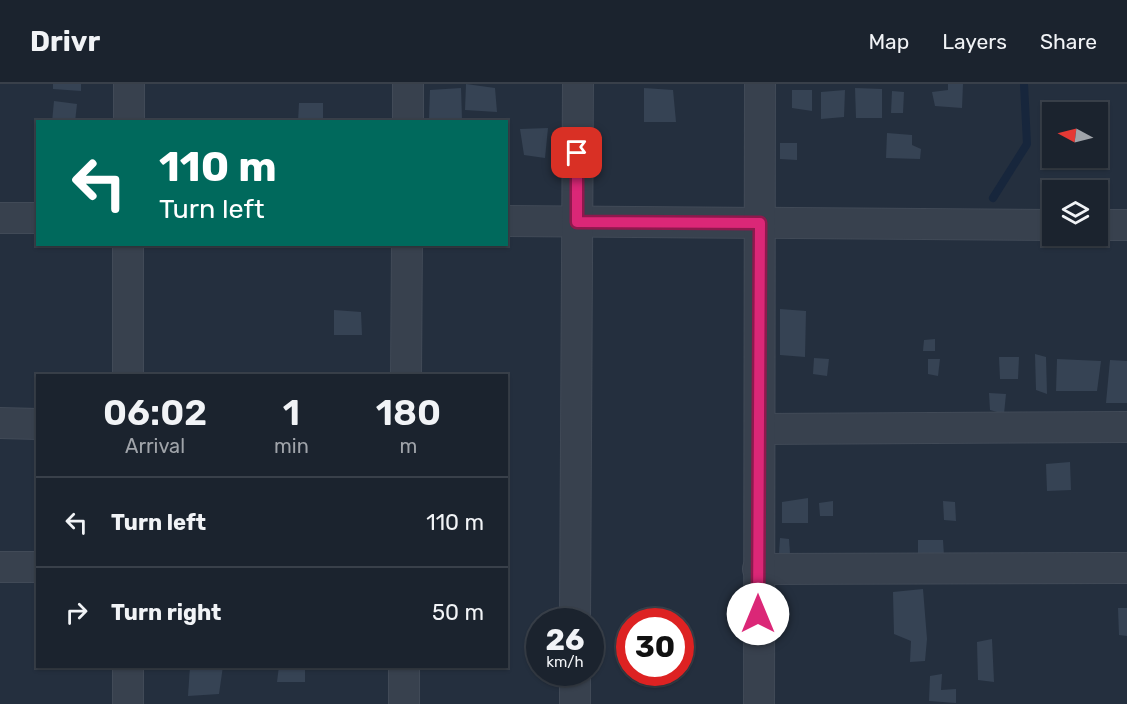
<!DOCTYPE html>
<style>
body{margin:0;font-family:Rubik,sans-serif;background:#242b36;color:#f1f3f6;height:100vh;display:flex;flex-direction:column;font-size:22px;white-space:nowrap}
*{box-sizing:border-box;margin:0}
p{font-size:20px;color:#a0a4aa}
.icon{flex:none;width:33px;height:33px;fill:none;stroke:currentColor;stroke-width:2;stroke-linecap:round;stroke-linejoin:round}
.map{position:relative;flex:1;overflow:hidden}
.panel{position:absolute;left:36px;top:290px;width:472px;height:294px;display:flex;flex-direction:column;background:#1b232e;border-radius:0px;box-shadow:0 2px 4px #0004,0 0 0 2px #39404a}
.panel>*{flex:none}
.hud{position:absolute;left:36px;top:36px;width:472px;height:126px;border-radius:0px;box-shadow:0 2px 4px #0004,0 0 0 2px #39404a;background:#00695c;color:#fff;overflow:hidden}
.needle{width:39px;rotate:277deg}
.tools{position:absolute;left:1042px;top:18px;display:grid;gap:12px}
.tools a{display:grid;place-items:center;width:66px;height:66px;border-radius:0px;background:#1b232e;box-shadow:0 2px 4px #0004,0 0 0 2px #39404a;font-size:30px}
.speed{position:absolute;left:526px;top:524px;display:flex;gap:12px;font-size:30px;font-weight:700;text-align:center}
.speed>*{display:grid;place-content:center;width:78px;height:78px;border-radius:50%;background:#1b232e;box-shadow:0 2px 4px #0004,0 0 0 2px #39404a;line-height:1}
.speed small{font-size:15px;font-weight:400}
.speed .limit{border:9px solid #d22;background:#fff;color:#111}
.pin{position:absolute;display:grid;place-items:center;width:51px;height:51px;color:#fff;margin:-26px;border-radius:12px;box-shadow:0 3px 9px #0006}
.me{position:absolute;width:66px;margin:-33px;rotate:0deg;stroke-linejoin:round;filter:drop-shadow(0 0 4px #0008)}
.turn{display:flex;align-items:center;gap:21px;height:126px;padding:0 24px;font-size:27px}
.turn .icon{width:78px;height:78px;stroke-width:2.5}
.turn b{display:block;font-size:42px;line-height:51px}
.eta{display:flex;justify-content:space-evenly;align-items:center;height:102px;text-align:center}
.eta b{font-size:36px;font-weight:600;line-height:42px}
ul{padding:0;list-style:none}
li{display:flex;align-items:center;gap:18px;height:90px;padding:0 24px;border-top:2px solid #39404a}
li div{flex:1}
li b{display:block;font-size:22px}
li em{font-style:normal}
header{display:flex;align-items:center;gap:36px;box-sizing:border-box;height:84px;padding:0 30px;background:#1b232e;border-bottom:2px solid #39404a}
header strong{font-size:28px}
nav{display:flex;gap:33px;margin-inline-start:auto;font-size:21px}
.map>svg:first-child{display:block}
.lines{fill:none;stroke-linecap:round;stroke-linejoin:round}
.stream{stroke:#17263c;stroke-width:8}
.building{fill:#364354}
.minor-casing{stroke:#414a57;stroke-width:32}
.minor{stroke:#38414e;stroke-width:30}
.route-casing{stroke:#8e194d;stroke-width:15}
.route{stroke:#db2777;stroke-width:10}
</style>
<header>
<strong>Drivr</strong>
<nav><a>Map</a><a>Layers</a><a>Share</a></nav>
</header>
<div class="map">
<svg width="1127" height="620" viewBox="0 0 1127 620">
<rect width="100%" height="100%" fill="#242f3e"/>
<g class="lines">
<polyline class="stream" points="993,114 1027,60 1024,0"/>
</g>
<g class="building">
<polygon points="53,0 81,0 81,7 53,5"/>
<polygon points="466,0 495,4 497,28 465,26"/>
<polygon points="948,0 963,0 962,24 935,22 932,8 948,6"/>
<polygon points="461,4 462,36 429,36 430,6"/>
<polygon points="644,4 673,6 676,38 644,38"/>
<polygon points="855,4 882,5 882,34 856,34"/>
<polygon points="792,6 812,6 812,27 792,24"/>
<polygon points="845,6 844,33 821,35 821,8"/>
<polygon points="892,7 904,8 903,29 891,29"/>
<polygon points="54,17 77,20 75,38 52,38"/>
<polygon points="299,19 323,19 323,38 298,38"/>
<polygon points="548,44 545,74 524,71 520,45"/>
<polygon points="887,49 912,51 912,61 921,65 920,75 886,74"/>
<polygon points="780,59 797,59 797,76 780,75"/>
<polygon points="780,225 806,227 805,273 780,271"/>
<polygon points="334,226 361,228 362,251 334,251"/>
<polygon points="935,255 935,267 923,267 924,256"/>
<polygon points="1035,270 1046,273 1047,310 1036,306"/>
<polygon points="999,273 1019,273 1018,295 1000,295"/>
<polygon points="814,274 829,275 827,292 813,290"/>
<polygon points="928,275 940,275 938,292 928,290"/>
<polygon points="1057,275 1101,277 1097,307 1056,307"/>
<polygon points="1110,276 1127,277 1127,319 1106,319"/>
<polygon points="989,309 1006,310 1004,330 990,326"/>
<polygon points="1070,378 1071,406 1047,407 1046,380"/>
<polygon points="808,414 808,439 782,439 782,418"/>
<polygon points="833,417 833,432 820,432 819,419"/>
<polygon points="943,417 955,418 956,437 944,436"/>
<polygon points="780,454 789,455 790,470 779,470"/>
<polygon points="918,456 943,456 944,472 918,474"/>
<polygon points="923,505 927,555 925,577 910,578 911,557 894,550 893,508"/>
<polygon points="1118,524 1127,524 1127,552 1119,551"/>
<polygon points="992,555 994,598 978,596 977,558"/>
<polygon points="190,582 223,582 219,610 188,612"/>
<polygon points="279,582 305,582 305,598 277,598"/>
<polygon points="942,590 941,606 956,605 956,619 929,617 930,592"/>
</g>
<g class="lines">
<defs>
<g id="minor">
<polyline points="129,38 129,0"/>
<polyline points="408,38 408,0"/>
<polyline points="0,134 38,134"/>
<polyline points="507,137 1053,141"/>
<polyline points="1098,141 1127,141"/>
<polyline points="128,160 128,291"/>
<polyline points="406,291 407,160"/>
<polyline points="0,339 38,340"/>
<polyline points="760,345 1127,343"/>
<polyline points="0,483 38,483"/>
<polyline points="758,485 1127,484"/>
<polyline points="575,537 578,0"/>
<polyline points="128,582 128,620"/>
<polyline points="404,620 404,582"/>
<polyline points="575,620 575,588"/>
<polyline points="759,620 760,0"/>
</g>
</defs>
<use href="#minor" class="minor-casing"/>
<use href="#minor" class="minor"/>
</g>
<g class="lines">
<defs>
<polyline id="route" points="577,69 577,138 760,139 758,530"/>
</defs>
<use href="#route" class="route-casing"/>
<use href="#route" class="route"/>
</g>
</svg>
<div class="tools">
<a><svg class="needle" viewBox="-14 -14 28 28"><path d="M0-13l5 13h-10z" fill="#e53935"/><path d="M0 13l5-13h-10z" fill="#a0a4aa"/></svg></a>
<a><svg class="icon" aria-label="layers" viewBox="0 0 24 24"><path d="M12 4l9 5-9 5-9-5zM3 14l9 5 9-5"/></svg></a>
</div>
<div class="speed"><div>26<small>km/h</small></div><div class="limit">30</div></div>
<div class="pin" style="left:577px;top:69px;background:#d93025"><svg class="icon" aria-label="arrive" viewBox="0 0 24 24"><path d="M6 21V4h12l-3 4 3 4H6"/></svg></div>
<svg class="me" style="left:758px;top:530px" viewBox="-20 -20 40 40"><circle r="19" fill="#fff"/><path d="M0-13L10 11 0 6-10 11z" fill="#db2777"/></svg>
<div class="hud">
<div class="turn"><svg class="icon" aria-label="left" viewBox="0 0 24 24"><path d="M17 20v-9H6M10 6l-5 5 5 5"/></svg><div><b>110 m</b>Turn left</div></div>
</div>
<section class="panel">
<div class="eta">
<div><b>06:02</b><p>Arrival</p></div>
<div><b>1</b><p>min</p></div>
<div><b>180</b><p>m</p></div>
</div>
<ul>
<li><svg class="icon" aria-label="left" viewBox="0 0 24 24"><path d="M17 20v-9H6M10 6l-5 5 5 5"/></svg><div><b>Turn left</b></div><em>110 m</em></li>
<li><svg class="icon" aria-label="right" viewBox="0 0 24 24"><path d="M7 20v-9h11M14 6l5 5-5 5"/></svg><div><b>Turn right</b></div><em>50 m</em></li>
</ul>
</section>
</div>
